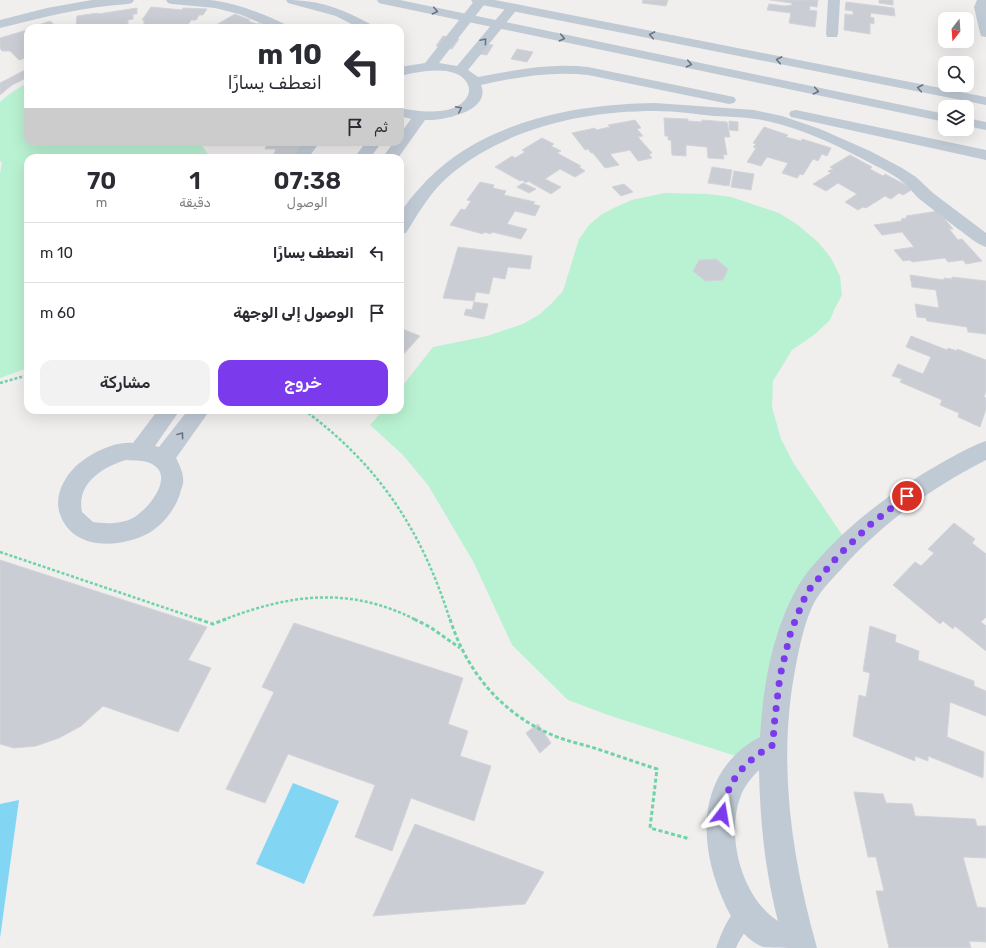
<!DOCTYPE html>
<html lang="ar">
<meta charset="utf-8">
<style>
body{margin:0;font-family:Rubik,Vazirmatn,sans-serif;background:#f2f2f3;color:#2b2b33;direction:rtl;height:100vh;display:flex;flex-direction:column;font-size:15px;white-space:nowrap}
*{box-sizing:border-box;margin:0}
p{font-size:13px;color:#7c7c81}
.icon{flex:none;width:22px;height:22px;fill:none;stroke:currentColor;stroke-width:2;stroke-linecap:round;stroke-linejoin:round}
.map{position:relative;flex:1;overflow:hidden;direction:ltr}
.side{position:absolute;left:24px;top:154px;width:380px;height:260px;display:flex;flex-direction:column;background:#fff;border-radius:12px;box-shadow:0 4px 16px #0002;direction:rtl}
.side>*{flex:none}
.hud{position:absolute;left:24px;top:24px;width:380px;height:122px;border-radius:12px;box-shadow:0 4px 16px #0002;direction:rtl;background:#fff;color:#2b2b33;overflow:hidden}
.needle{width:26px;rotate:197deg}
.tools{position:absolute;left:938px;top:12px;display:grid;gap:8px}
.tools a{display:grid;place-items:center;width:36px;height:36px;border-radius:8px;background:#fff;box-shadow:0 4px 16px #0002;font-size:20px}
.pin{position:absolute;display:grid;place-items:center;width:34px;height:34px;color:#fff;margin:-17px;border:2px solid #fff;border-radius:50%;box-shadow:0 1px 4px #0007}
.me{position:absolute;width:44px;margin:-22px;rotate:14deg;stroke-linejoin:round;filter:drop-shadow(0 0 3px #0008)}
.turn{display:flex;align-items:center;gap:14px;height:84px;padding:0 16px;font-size:18px}
.turn .icon{width:52px;height:52px;stroke-width:2.5}
.turn b{display:block;font-size:28px;line-height:34px}
.then{display:flex;align-items:center;height:38px;padding:0 16px;background:#0003;gap:8px;font-size:15px}
.eta{display:flex;justify-content:space-evenly;align-items:center;height:68px;text-align:center}
.eta b{font-size:24px;font-weight:600;line-height:28px}
.action{display:flex;gap:8px;margin-top:auto;padding:8px 16px}
.action a{flex:1;height:46px;border-radius:12px;background:#7c3aed;color:#fff;font-size:16px;font-weight:600;line-height:46px;text-align:center}
.action a+a{background:#f2f2f3;color:#2b2b33}
ul{padding:0;list-style:none}
li{display:flex;align-items:center;gap:12px;height:60px;padding:0 16px;border-top:1px solid #e1e1e2}
li div{flex:1}
li b{display:block;font-size:15px}
li em{font-style:normal}
.map>svg:first-child{display:block}
.green{fill:#b9f2d2}
.water{fill:#82d6f3}
.building{fill:#cacdd3;stroke:#d2d4da}
.lines{fill:none;stroke-linecap:round;stroke-linejoin:round}
.path-far1{stroke:#6ed3a6;stroke-width:2.5;stroke-dasharray:3 2;stroke-linecap:butt}
.path{stroke:#6ed3a6;stroke-width:3;stroke-dasharray:4 2.5;stroke-linecap:butt}
.service{fill:#c0cad5;fill-rule:evenodd}
.minor{fill:#c0cad5;fill-rule:evenodd}
.tertiary{fill:#c0cad5;fill-rule:evenodd}
.oneway{stroke:#6a7581}
.route{stroke:#7c3aed;stroke-width:7;stroke-dasharray:0 12.6}
</style>
<div class="map">
<svg width="986" height="948" viewBox="0 0 986 948">
<rect width="100%" height="100%" fill="#f1eeee"/>
<g class="green">
<polygon points="28,82 28,142 202,142 202,146 211,158 28,158 28,368 0,378 0,173 2,163 0,161 0,102 8,95"/>
<polygon points="664,193 708,194 731,197 779,213 798,225 819,243 831,258 840,276 842,295 835,308 830,320 814,335 792,350 773,381 772,407 781,439 794,464 843,536 829,554 786,674 751,761 608,715 568,700 512,645 474,563 428,485 402,454 370,425 383,410 400,410 400,389 433,347 487,336 523,324 540,314 552,303 563,291 579,239 589,225 602,214 618,206 632,200"/>
</g>
<g class="water">
<polygon points="293,783 339,801 304,884 256,864"/>
<polygon points="19,800 0,938 0,804"/>
</g>
<g class="building">
<polygon points="643,0 668,0 666,6 642,3"/>
<polygon points="770,0 818,0 817,7 810,6 809,10 817,11 815,27 789,23 791,13 767,10 769,4 785,6 792,5 792,3"/>
<polygon points="879,0 893,0 893,5 879,3"/>
<polygon points="846,2 894,8 895,16 871,13 870,17 874,18 874,24 870,23 870,34 844,30 845,14 853,15 853,11 845,10"/>
<polygon points="151,7 182,10 183,8 207,9 203,15 199,15 196,20 191,20 186,28 155,26 153,28 141,28 145,22 143,22 145,20 142,20"/>
<polygon points="137,8 137,14 133,14 133,19 128,20 128,28 76,28 77,16 98,13 98,14"/>
<polygon points="235,14 250,20 248,21 257,24 259,23 274,28 214,28 217,26 216,25"/>
<polygon points="50,21 56,26 52,27 53,28 30,28"/>
<polygon points="26,29 28,29 28,49 25,50 28,52 28,57 19,60 10,51 2,51 0,48 0,38 27,30"/>
<polygon points="443,36 459,39 452,49 436,46"/>
<polygon points="478,43 493,45 487,55 471,53"/>
<polygon points="517,49 533,52 527,62 511,59"/>
<polygon points="25,70 28,72 28,77 12,85 0,95 0,83"/>
<polygon points="664,118 688,119 688,121 702,122 702,120 727,122 730,137 724,137 727,155 723,154 724,159 708,158 707,147 686,145 686,156 672,155 671,140 668,140 668,136 665,136"/>
<polygon points="635,120 641,128 637,129 643,136 638,137 652,153 649,154 652,158 638,161 630,150 610,154 619,165 605,168 593,153 591,153 588,149 585,150 572,133 595,128 596,130 610,127 608,125"/>
<polygon points="729,121 738,122 738,131 729,130"/>
<polygon points="764,127 788,135 786,137 801,141 802,139 831,148 827,156 822,154 818,161 813,159 803,175 800,174 797,178 782,173 788,163 767,157 761,166 747,162 756,148 753,147 756,144 753,143"/>
<polygon points="542,138 554,144 551,146 561,151 557,153 581,166 579,167 585,171 575,177 560,169 545,179 561,187 551,194 528,181 526,183 522,180 520,181 495,167 512,156 515,158 525,152 522,150"/>
<polygon points="268,142 304,142 299,157 273,156 276,149 265,149"/>
<polygon points="850,155 872,167 870,169 883,176 885,174 913,189 903,195 899,193 891,199 885,196 866,208 863,207 858,210 845,202 857,194 838,183 826,191 813,184 831,173 828,171 833,169 830,167"/>
<polygon points="712,167 732,170 729,186 708,183"/>
<polygon points="734,171 754,174 751,190 731,187"/>
<polygon points="480,182 494,185 493,188 506,191 504,195 535,202 533,204 540,206 535,216 515,211 507,224 527,229 521,239 492,232 491,234 484,232 483,234 450,225 461,209 465,210 471,201 467,200"/>
<polygon points="523,183 536,189 529,193 517,187"/>
<polygon points="624,184 633,192 621,196 612,187"/>
<polygon points="938,211 953,229 949,229 958,240 962,239 982,261 966,264 963,260 948,262 945,258 912,262 910,260 903,261 894,250 914,247 902,232 882,235 874,225 902,221 901,219 907,218 906,216"/>
<polygon points="458,247 532,256 530,269 508,267 505,279 493,277 489,294 476,292 474,301 443,298"/>
<polygon points="716,259 728,269 723,280 705,281 693,271 699,260"/>
<polygon points="910,275 944,280 944,278 952,279 952,277 986,281 986,334 968,332 967,327 927,321 926,318 917,317 915,304 939,308 936,290 912,287"/>
<polygon points="474,302 488,304 484,319 464,315 466,309 472,310"/>
<polygon points="400,328 420,336 400,358"/>
<polygon points="911,336 947,350 948,348 957,351 957,349 986,360 986,391 984,397 986,398 986,409 980,427 958,417 959,413 940,405 942,400 900,382 902,379 892,376 898,364 923,374 931,357 906,347"/>
<polygon points="954,523 975,539 972,543 986,554 986,617 981,622 986,626 986,651 955,626 953,629 943,621 940,624 893,585 915,562 921,566 934,553 928,549"/>
<polygon points="0,560 207,627 188,660 211,668 178,732 103,706 81,726 59,738 36,746 14,748 0,744"/>
<polygon points="294,623 463,678 448,724 468,731 460,756 491,766 474,821 411,798 392,851 355,837 375,785 288,754 265,803 226,789 274,692 262,687"/>
<polygon points="870,626 896,635 895,642 919,651 918,660 974,681 974,686 986,691 986,716 950,702 947,737 984,752 983,778 928,756 928,761 915,756 915,761 853,736 859,695 866,697 870,673 863,671"/>
<polygon points="538,724 551,743 540,753 526,733"/>
<polygon points="854,792 883,794 886,803 912,804 915,816 975,819 977,826 986,826 986,858 963,857 977,907 986,908 986,942 969,941 971,948 889,948 876,891 884,891 876,857 868,857"/>
<polygon points="415,824 544,872 525,904 373,916"/>
</g>
<g class="lines">
<g class="path-far1">
<polyline points="0,383 28,375"/>
<path d="M304 410C379 465 422 531 450 620"/>
<polyline points="0,552 201,620"/>
<path d="M223 620C290 594 350 586 416 620"/>
</g>
<g class="path">
<polyline points="198,619 213,624 226,619"/>
<polyline points="414,619 430,627 460,648"/>
<path d="M450 619C466 670 500 712 550 734 563 740 577 743 591 747 613 754 635 762 657 769L650 828 690 839"/>
</g>
<path class="service" d="M747 902 754 905 757 912C752 925 741 935 736 948H716C722 932 730 909 747 902Z"/>
<g class="minor">
<path d="M92 0H134L132 3 128 4C82 7 45 17 0 28V20L47 8Z"/>
<path d="M166 0C180 0 196 0 210 0 237 3 264 14 287 25L289 28H273L239 14 215 8 172 4 168 3Z"/>
<path d="M286 0C321 0 342 9 372 25L374 28H359L336 16 288 3Z"/>
<path d="M475 0 487 1 439 63 457 66 509 4H517L519 7 468 70 478 77C515 70 550 63 588 67L729 96 734 97 736 100 734 103 729 104 588 75C551 71 517 77 481 85 492 111 443 121 425 120L398 158H382L394 142H400V134L411 119 400 116V108C419 112 458 117 468 95 470 91 469 86 467 83 456 63 417 72 400 76V67L425 63Z"/>
<polygon points="828,0 840,0 838,34 837,37 827,37 826,34"/>
<polygon points="977,0 986,0 986,37 981,36 980,33 974,7"/>
<path d="M655 103 754 110 782 116 820 129 870 151 902 168 916 177 933 193 986 233V247C976 244 967 235 958 229 946 220 934 210 922 201 915 196 911 189 905 184 896 176 885 170 874 165 841 147 804 129 767 121 750 117 732 117 714 116 695 114 675 111 655 111 583 111 506 128 450 175 431 191 419 212 406 233L400 234C400 229 399 222 400 216 403 205 420 188 427 180 485 121 575 104 655 103Z"/>
<polygon points="796,110 986,150 986,160 791,117 789,114 791,111"/>
<polygon points="304,142 320,142 308,158 292,158"/>
<polygon points="366,142 382,142 370,158 354,158"/>
<path d="M158 410H180L155 446 159 447 188 410H210L176 458C179 464 183 472 183 478 184 482 182 487 181 490 177 507 164 524 149 533 119 549 70 551 59 511 55 495 64 478 75 467 89 454 114 441 133 443ZM126 460C133 461 141 460 147 462 179 472 149 509 133 518 121 524 106 524 93 522L82 512C76 484 102 467 126 460Z"/>
<path d="M986 441V460C933 487 884 522 844 566 834 577 823 588 815 601 805 620 800 644 796 665 777 760 791 855 817 948 807 948 769 948 763 947 745 940 731 919 724 902 697 843 696 771 760 737 763 687 772 632 797 588 804 575 815 563 825 552 859 516 899 487 943 462 956 455 971 446 986 441ZM759 770C760 821 765 871 778 921 742 898 726 837 740 798 743 788 751 778 759 770Z"/>
</g>
<g class="tertiary">
<polygon points="377,0 400,0 945,114 945,122 383,4 379,3"/>
<polygon points="471,0 495,0 986,97 986,105 477,4 473,3"/>
<polygon points="967,118 986,122 986,130 967,126"/>
</g>
</g>
<defs><path id="oneway-chevron" d="M-2-3.5L2.5 0L-2 3.5" fill="none" stroke-width="1.6" stroke-linecap="round" stroke-linejoin="round"/></defs>
<g class="oneway">
<use href="#oneway-chevron" transform="translate(435 11) rotate(12)"/>
<use href="#oneway-chevron" transform="translate(652 35) rotate(-169)"/>
<use href="#oneway-chevron" transform="translate(562 38) rotate(12)"/>
<use href="#oneway-chevron" transform="translate(484 41) rotate(-50)"/>
<use href="#oneway-chevron" transform="translate(779 60) rotate(-169)"/>
<use href="#oneway-chevron" transform="translate(689 64) rotate(12)"/>
<use href="#oneway-chevron" transform="translate(920 88) rotate(-169)"/>
<use href="#oneway-chevron" transform="translate(816 91) rotate(12)"/>
<use href="#oneway-chevron" transform="translate(459 109) rotate(-26)"/>
<use href="#oneway-chevron" transform="translate(181 435) rotate(-53)"/>
</g>
<g class="lines">
<path class="route" d="M722 814C727 780 745 761 773 745L774 726 780 676 791 631 807 592 839 555 872 523 907 496"/>
</g>
</svg>
<div class="tools">
<a><svg class="needle" viewBox="-14 -14 28 28"><path d="M0-13l5 13h-10z" fill="#e53935"/><path d="M0 13l5-13h-10z" fill="#7c7c81"/></svg></a>
<a><svg class="icon" aria-label="search" viewBox="0 0 24 24"><circle cx="10" cy="10" r="6"/><path d="M15 15l6 6"/></svg></a>
<a><svg class="icon" aria-label="layers" viewBox="0 0 24 24"><path d="M12 4l9 5-9 5-9-5zM3 14l9 5 9-5"/></svg></a>
</div>
<div class="pin" style="left:907px;top:496px;background:#d93025"><svg class="icon" aria-label="arrive" viewBox="0 0 24 24"><path d="M6 21V4h12l-3 4 3 4H6"/></svg></div>
<svg class="me" style="left:722px;top:814px" viewBox="-20 -20 40 40"><path d="M0-17L14 15 0 8-14 15z" fill="#7c3aed" stroke="#fff" stroke-width="4"/></svg>
<div class="hud">
<div class="turn"><svg class="icon" aria-label="left" viewBox="0 0 24 24"><path d="M17 20v-9H6M10 6l-5 5 5 5"/></svg><div><b>10 m</b>انعطف يسارًا</div></div>
<div class="then">ثم<svg class="icon" aria-label="arrive" viewBox="0 0 24 24"><path d="M6 21V4h12l-3 4 3 4H6"/></svg></div>
</div>
<section class="side">
<div class="eta">
<div><b>07:38</b><p>الوصول</p></div>
<div><b>1</b><p>دقيقة</p></div>
<div><b>70</b><p>m</p></div>
</div>
<ul>
<li><svg class="icon" aria-label="left" viewBox="0 0 24 24"><path d="M17 20v-9H6M10 6l-5 5 5 5"/></svg><div><b>انعطف يسارًا</b></div><em>10 m</em></li>
<li><svg class="icon" aria-label="arrive" viewBox="0 0 24 24"><path d="M6 21V4h12l-3 4 3 4H6"/></svg><div><b>الوصول إلى الوجهة</b></div><em>60 m</em></li>
</ul>
<div class="action"><a>خروج</a><a>مشاركة</a></div>
</section>
</div>
